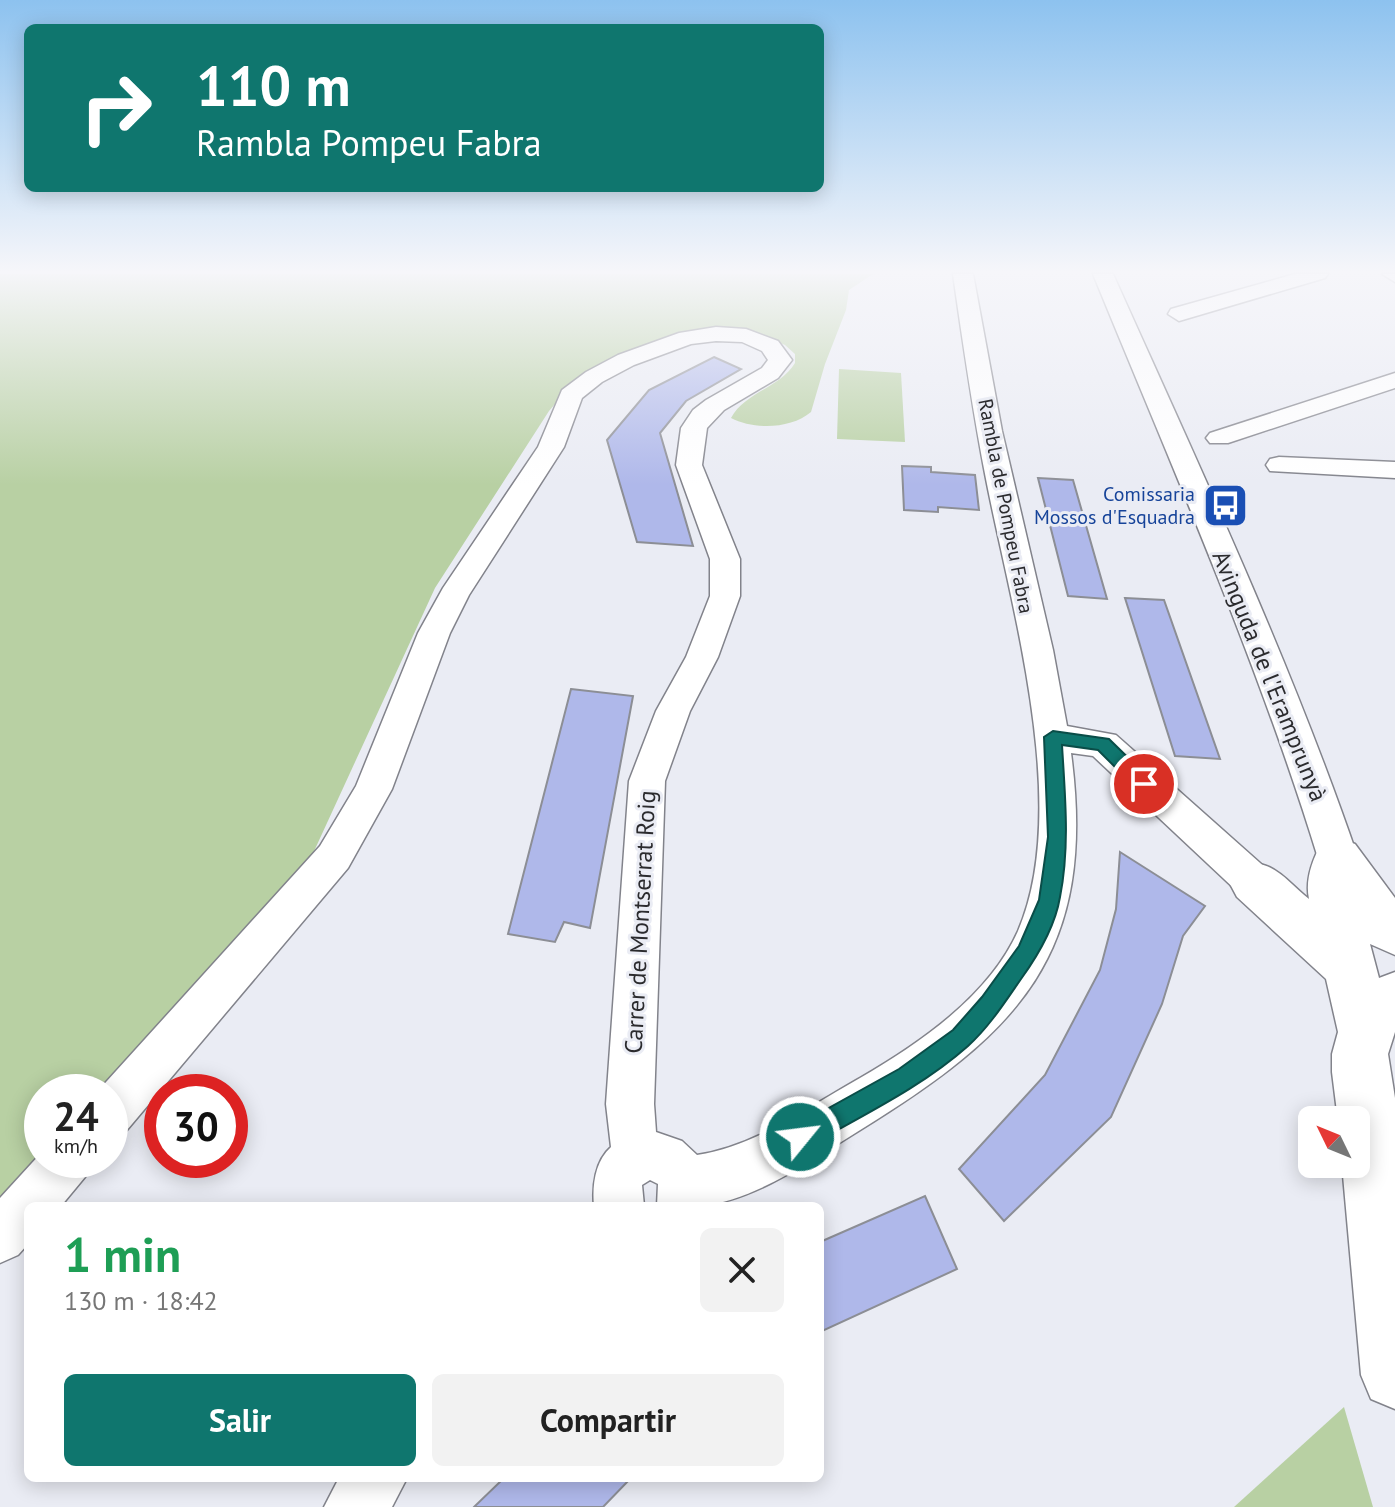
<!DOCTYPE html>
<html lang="es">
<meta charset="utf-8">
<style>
body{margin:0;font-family:"PT Sans",sans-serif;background:#f2f2f2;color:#222;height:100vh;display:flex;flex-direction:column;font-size:30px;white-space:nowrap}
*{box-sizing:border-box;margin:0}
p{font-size:26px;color:#767676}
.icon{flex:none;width:44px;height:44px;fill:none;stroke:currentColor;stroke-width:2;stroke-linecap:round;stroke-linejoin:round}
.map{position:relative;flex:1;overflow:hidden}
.sheet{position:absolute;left:24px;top:1202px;width:800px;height:280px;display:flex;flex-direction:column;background:#fff;border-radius:12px;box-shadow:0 4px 20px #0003}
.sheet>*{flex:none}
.top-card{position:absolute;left:24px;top:24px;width:800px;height:168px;border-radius:12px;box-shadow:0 4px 20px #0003;background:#0f766e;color:#fff;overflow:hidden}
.needle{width:52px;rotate:313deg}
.controls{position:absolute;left:1298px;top:1106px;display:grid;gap:16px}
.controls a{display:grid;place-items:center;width:72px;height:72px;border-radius:12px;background:#fff;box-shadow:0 4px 20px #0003;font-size:40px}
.speed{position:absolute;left:24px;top:1074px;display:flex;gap:16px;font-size:40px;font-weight:700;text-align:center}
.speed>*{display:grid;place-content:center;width:104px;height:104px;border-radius:50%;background:#fff;box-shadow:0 4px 20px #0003;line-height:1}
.speed small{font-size:20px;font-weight:400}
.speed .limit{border:12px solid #d22;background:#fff;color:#111}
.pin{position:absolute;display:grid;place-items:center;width:68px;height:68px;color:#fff;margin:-34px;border:4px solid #fff;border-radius:50%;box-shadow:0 2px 8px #0007}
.me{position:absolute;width:88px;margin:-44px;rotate:61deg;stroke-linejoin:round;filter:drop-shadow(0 0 6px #0008)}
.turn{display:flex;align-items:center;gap:28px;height:168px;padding:0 40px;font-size:36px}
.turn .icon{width:104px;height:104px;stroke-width:2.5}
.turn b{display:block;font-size:56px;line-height:68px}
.round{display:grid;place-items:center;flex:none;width:84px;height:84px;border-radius:12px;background:#f2f2f2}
.overview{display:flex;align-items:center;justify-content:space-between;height:136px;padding:0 40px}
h1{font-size:48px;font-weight:600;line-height:60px;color:#1e9e55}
.primary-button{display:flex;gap:16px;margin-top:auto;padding:16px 40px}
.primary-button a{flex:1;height:92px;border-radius:12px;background:#0f766e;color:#fff;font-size:32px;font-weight:600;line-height:92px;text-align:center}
.primary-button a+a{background:#f2f2f2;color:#222}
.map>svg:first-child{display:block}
.green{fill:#b8d0a3}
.building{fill:#afb8ea;stroke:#8c8e95;stroke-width:2}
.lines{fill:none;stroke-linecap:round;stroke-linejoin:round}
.minor-casing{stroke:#82838b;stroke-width:3}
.secondary-casing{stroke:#82838b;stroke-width:3}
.minor{fill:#fff;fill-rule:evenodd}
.secondary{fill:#fff;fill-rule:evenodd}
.route{fill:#0f766e;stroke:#0a4d48;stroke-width:2}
.labels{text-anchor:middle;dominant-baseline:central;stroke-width:6;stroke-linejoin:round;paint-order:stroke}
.far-transit-label{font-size:20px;fill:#164399;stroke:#eaecf4;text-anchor:end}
.far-street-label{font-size:20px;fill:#2b2b2e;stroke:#eaecf4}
.street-label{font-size:24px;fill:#2b2b2e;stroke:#eaecf4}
</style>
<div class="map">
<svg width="1395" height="1507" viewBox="0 0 1395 1507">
<rect width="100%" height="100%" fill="#eaecf4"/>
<g class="green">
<path d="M0 274H873L849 290 846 310 825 364 811 412C791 429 754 430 731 418 745 392 780 388 795 363V354L785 345 753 331 729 329 695 331 652 342 580 375 549 411 435 588 310 860 108 1092H42V1160L0 1208Z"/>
<polygon points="839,369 901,373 905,442 837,439"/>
<polygon points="1344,1407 1373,1507 1234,1507"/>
</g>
<g class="building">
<polygon points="714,357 741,369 686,401 660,433 693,546 637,542 607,440 649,390"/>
<polygon points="902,466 931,467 931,472 975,475 979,510 938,507 938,512 904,510"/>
<polygon points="1038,478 1073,480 1107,599 1068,596"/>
<polygon points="1125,598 1164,600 1220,759 1175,756"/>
<polygon points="571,689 633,696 590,928 564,922 555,942 508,934"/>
<polygon points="1120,852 1205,906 1183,936 1162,1004 1111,1117 1004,1221 959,1169 1045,1075 1100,970 1116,909"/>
<polygon points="925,1196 957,1269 820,1332 820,1242"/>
<polygon points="504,1478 631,1478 603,1507 474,1507"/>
</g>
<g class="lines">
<defs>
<g id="minor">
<path d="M953 274H973L1002 431 1053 650 1067 726 1116 735 1268 870 1274 882 1268 894 1254 899 1240 894 1093 756 1071 753C1098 955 1018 1033 857 1132 810 1161 754 1201 700 1206 686 1207 671 1206 657 1206L658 1184 650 1180 642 1185 644 1206H594C592 1186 595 1161 611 1147L606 1104 629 781 656 711 686 657 710 596V559L676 465 681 428 693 410 706 400 762 368 768 360 762 351 742 342 716 341 691 344 634 365 602 382 582 398 564 447 469 595 450 633 392 789 348 868 127 1130 110 1137V1092H97L320 846 356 786 418 633 443 588 538 447 562 390 586 372 618 355 679 333 716 327 746 329 778 341 792 360 778 378 724 410 707 428 702 465 740 559V596L718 657 690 711 665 781 654 1104 656 1132 682 1141 697 1155C757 1146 808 1107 860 1078 919 1044 989 996 1018 931 1071 809 1012 610 987 484 973 414 963 344 953 274Z"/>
<path d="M1093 274H1113C1199 466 1290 659 1358 858L1352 870 1338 874 1324 870 1318 858C1257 659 1172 467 1093 274Z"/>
<polygon points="1295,274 1328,274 1325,278 1179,321 1168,314 1171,309"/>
<polygon points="1382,274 1395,274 1395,282"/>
<polygon points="1395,373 1395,388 1228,443 1210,443 1206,438 1210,433"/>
<polygon points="1279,457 1395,462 1395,478 1270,471 1266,465 1270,459"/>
<polygon points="42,1152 42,1160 93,1160 85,1177 61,1206 28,1206 28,1244 18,1255 0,1263 0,1198"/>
<polygon points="339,1478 407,1478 392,1507 324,1507"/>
</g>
<path id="secondary" d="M1338 838 1355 844 1395 898V955L1370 944 1379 978 1395 972V1032L1388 1054 1395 1098V1409L1371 1399 1361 1375 1342 1164H1356V1120H1338L1332 1072V1054L1338 1032 1326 979 1237 897 1229 882 1237 867C1271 855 1284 879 1309 899 1305 880 1312 861 1321 844Z"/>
</defs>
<use href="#minor" class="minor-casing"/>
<use href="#secondary" class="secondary-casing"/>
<use href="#minor" class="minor"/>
<use href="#secondary" class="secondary"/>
</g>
<linearGradient id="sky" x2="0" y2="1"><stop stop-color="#8dc2ef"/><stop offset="0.56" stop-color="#f6f6fa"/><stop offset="1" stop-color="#f6f6fa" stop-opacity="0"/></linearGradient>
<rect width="1395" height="485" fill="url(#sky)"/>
<path class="route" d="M1053 731 1109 739 1150 779 1153 784 1150 789H1137L1098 750 1062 745C1065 796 1070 846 1060 897 1055 927 1039 954 1021 979 1005 1002 989 1027 968 1046 922 1087 863 1115 809 1146L800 1150 791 1146 788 1137 791 1129 899 1069 953 1030 982 997 1019 946 1039 900 1048 837 1044 737Z"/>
<defs>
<symbol id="bus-square" viewBox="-11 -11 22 22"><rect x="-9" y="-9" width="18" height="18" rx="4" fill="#1a4fb4" stroke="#eaecf4"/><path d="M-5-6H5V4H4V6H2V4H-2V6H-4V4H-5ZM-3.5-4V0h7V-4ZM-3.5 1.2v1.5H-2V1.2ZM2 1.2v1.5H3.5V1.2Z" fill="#fff"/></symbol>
</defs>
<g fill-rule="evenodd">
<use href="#bus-square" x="1200" y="480" width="51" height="51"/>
</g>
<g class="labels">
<g class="far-transit-label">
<text x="1195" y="494">Comissaria<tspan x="1195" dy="23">Mossos d'Esquadra</tspan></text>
</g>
<g class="far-street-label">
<text transform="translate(1006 506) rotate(79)">Rambla de Pompeu Fabra</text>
</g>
<g class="street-label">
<text transform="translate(1270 676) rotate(68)">Avinguda de l'Eramprunyà</text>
<text transform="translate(640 922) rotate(-87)">Carrer de Montserrat Roig</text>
</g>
</g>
</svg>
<div class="controls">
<a><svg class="needle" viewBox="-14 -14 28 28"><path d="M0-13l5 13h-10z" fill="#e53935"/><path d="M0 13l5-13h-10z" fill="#767676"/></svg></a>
</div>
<div class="speed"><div>24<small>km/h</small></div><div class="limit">30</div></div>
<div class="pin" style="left:1144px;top:784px;background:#d93025"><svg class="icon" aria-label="arrive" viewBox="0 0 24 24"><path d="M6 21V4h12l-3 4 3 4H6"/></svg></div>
<svg class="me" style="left:800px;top:1137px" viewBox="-20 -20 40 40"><circle r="17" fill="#0f766e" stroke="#fff" stroke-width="3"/><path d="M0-11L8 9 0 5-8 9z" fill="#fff"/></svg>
<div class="top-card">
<div class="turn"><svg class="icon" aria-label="right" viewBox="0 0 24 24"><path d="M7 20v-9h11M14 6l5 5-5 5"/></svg><div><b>110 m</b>Rambla Pompeu Fabra</div></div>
</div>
<section class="sheet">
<div class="overview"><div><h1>1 min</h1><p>130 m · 18:42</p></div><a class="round"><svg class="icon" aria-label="close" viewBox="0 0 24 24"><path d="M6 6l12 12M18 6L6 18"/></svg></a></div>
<div class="primary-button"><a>Salir</a><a>Compartir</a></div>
</section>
</div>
